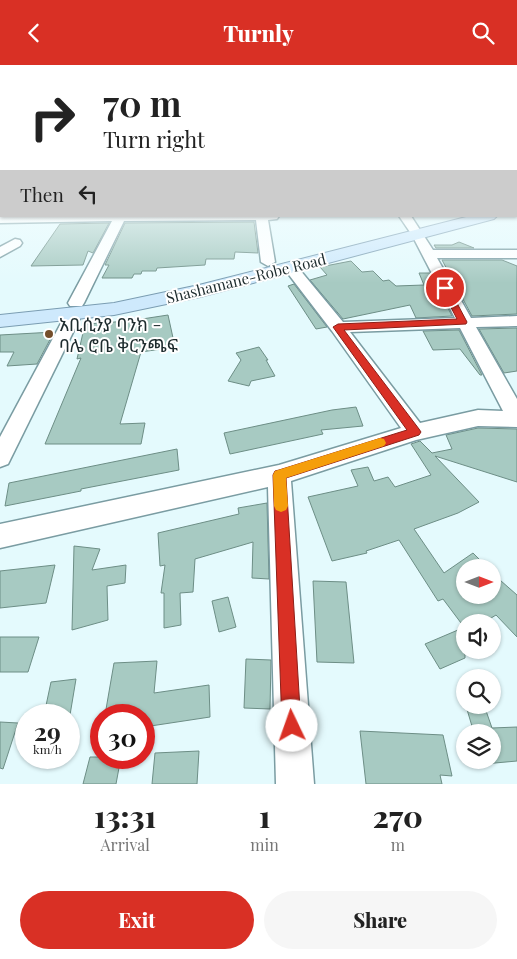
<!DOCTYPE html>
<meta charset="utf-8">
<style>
body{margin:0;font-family:"Playfair Display","Noto Sans Ethiopic",serif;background:#f6f6f6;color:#222;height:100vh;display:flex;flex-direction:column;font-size:19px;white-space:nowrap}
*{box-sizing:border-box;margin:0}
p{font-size:16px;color:#767676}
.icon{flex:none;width:28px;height:28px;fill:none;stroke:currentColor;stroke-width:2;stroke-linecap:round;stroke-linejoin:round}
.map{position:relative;height:719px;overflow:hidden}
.side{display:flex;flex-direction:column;background:#fff;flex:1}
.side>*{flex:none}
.guide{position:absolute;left:0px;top:0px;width:518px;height:152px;box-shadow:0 1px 4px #0004;background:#fff;color:#222;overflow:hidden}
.needle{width:32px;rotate:90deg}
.controls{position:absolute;left:456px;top:494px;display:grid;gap:10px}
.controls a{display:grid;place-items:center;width:45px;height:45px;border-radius:50%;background:#fff;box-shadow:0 1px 4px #0004;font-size:25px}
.speed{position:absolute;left:15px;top:639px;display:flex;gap:10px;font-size:25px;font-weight:700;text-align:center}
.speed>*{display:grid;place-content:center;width:65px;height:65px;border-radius:50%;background:#fff;box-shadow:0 1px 4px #0004;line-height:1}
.speed small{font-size:12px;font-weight:400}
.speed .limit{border:8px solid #d22;background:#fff;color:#111}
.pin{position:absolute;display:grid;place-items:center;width:42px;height:42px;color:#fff;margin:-21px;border:2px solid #fff;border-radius:50%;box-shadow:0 1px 5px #0007}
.me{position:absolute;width:55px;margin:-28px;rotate:357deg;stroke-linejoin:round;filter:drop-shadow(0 0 4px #0008)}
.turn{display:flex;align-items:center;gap:18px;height:105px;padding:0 20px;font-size:22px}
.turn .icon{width:65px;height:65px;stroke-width:2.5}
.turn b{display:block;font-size:35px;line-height:42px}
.then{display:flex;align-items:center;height:48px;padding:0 20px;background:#0003;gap:10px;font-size:19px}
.eta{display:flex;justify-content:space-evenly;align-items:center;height:85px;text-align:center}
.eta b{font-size:30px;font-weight:800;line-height:35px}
.button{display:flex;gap:10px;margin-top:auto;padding:10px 20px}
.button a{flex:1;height:58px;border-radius:30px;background:#d93025;color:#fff;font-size:20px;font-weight:800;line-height:58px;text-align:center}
.button a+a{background:#f6f6f6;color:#222}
header{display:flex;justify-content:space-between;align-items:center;height:65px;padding:0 20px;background:#d93025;color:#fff;font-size:22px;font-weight:800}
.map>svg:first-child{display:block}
.building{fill:#a7cac2;stroke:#6d8e86}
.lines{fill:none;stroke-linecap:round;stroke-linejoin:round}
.minor-casing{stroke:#7a9ca2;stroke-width:3}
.major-casing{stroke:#7b9db2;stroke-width:2}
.minor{fill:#fff;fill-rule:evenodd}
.major{fill:#cee9fc;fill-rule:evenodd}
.route{fill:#d93025;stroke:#8d1f18}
.slow{fill:#f59e0b}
.poi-dot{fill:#744e2a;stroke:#fff;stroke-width:2}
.labels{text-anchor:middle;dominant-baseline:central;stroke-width:4;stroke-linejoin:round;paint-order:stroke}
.far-street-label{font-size:15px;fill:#1d2b2d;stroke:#fff}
.poi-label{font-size:18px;fill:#1d2b2d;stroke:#fff;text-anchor:start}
</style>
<header><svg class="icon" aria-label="back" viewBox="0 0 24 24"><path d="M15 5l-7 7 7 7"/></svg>Turnly<svg class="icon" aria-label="search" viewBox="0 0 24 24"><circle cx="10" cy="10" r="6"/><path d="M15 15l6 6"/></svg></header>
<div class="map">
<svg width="517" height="719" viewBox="0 0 517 719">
<rect width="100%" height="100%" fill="#e4fafd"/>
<g class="building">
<polygon points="254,157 258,188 235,187 234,194 206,194 205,200 157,203 156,206 142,206 141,209 134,209 132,213 102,213 109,200 105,200 125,158"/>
<polygon points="109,158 93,188 88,186 83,200 31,201 60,159"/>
<polygon points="459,177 474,183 436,183 434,180 452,180"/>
<polygon points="442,195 502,195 517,201 517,249 472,251"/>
<polygon points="351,196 362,207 373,206 383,216 389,215 396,221 424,220 419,208 430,208 452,251 416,253 410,240 343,254 310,215 327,210 320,202"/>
<polygon points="294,219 327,262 316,264 288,221"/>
<polygon points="168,250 175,282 141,287 120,359 145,358 141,379 45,379 81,293 77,294 85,259 129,256"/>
<polygon points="517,263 517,306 504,308 479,264"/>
<polygon points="459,265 482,310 480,310 460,284 433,285 423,266"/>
<polygon points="54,267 37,299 7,301 14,287 0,287 0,270"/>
<polygon points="259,282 268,295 266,295 275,311 251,316 249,321 228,316 241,295 236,288"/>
<polygon points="356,342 363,361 321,365 323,369 230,389 224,368 332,345"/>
<polygon points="478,363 517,364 517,417 435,391 479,437 458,448 414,464 444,508 473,488 487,502 465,502 465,530 492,530 492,508 517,530 517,572 496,550 483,558 461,558 443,534 438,536 399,475 366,486 367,488 332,496 308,432 358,421 351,405 368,402 374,416 388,412 395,422 431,410 411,379 420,376 432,388 452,384 446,370"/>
<polygon points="177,384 179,405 81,424 81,426 5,441 9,418"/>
<polygon points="267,438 269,514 252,513 253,477 195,494 193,527 180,528 181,560 164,563 164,528 161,528 165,500 160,501 158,468 239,449 238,443"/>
<polygon points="74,481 100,484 92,505 126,500 125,518 107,521 108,555 72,565"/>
<polygon points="55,500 46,538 0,543 0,506"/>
<polygon points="313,516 346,517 354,598 317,597"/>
<polygon points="228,532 236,562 219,567 212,536"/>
<polygon points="465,562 465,593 440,604 425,579"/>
<polygon points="0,572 39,572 28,607 0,607"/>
<polygon points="246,594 271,595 270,644 244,643"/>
<polygon points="157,596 154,628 209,620 210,652 144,662 144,650 105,650 114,598"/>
<polygon points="76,614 70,650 44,650 51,617"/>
<polygon points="484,640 492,663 517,662 517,696 484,699 483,695 492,695 492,668 474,668 466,641"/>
<polygon points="0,657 18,658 3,704 0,703"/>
<polygon points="360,666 443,670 452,711 440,710 442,719 366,719"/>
<polygon points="199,686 197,719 152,719 155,688"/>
<polygon points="90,692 121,692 116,719 83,719"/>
</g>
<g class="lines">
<defs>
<g id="minor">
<rect x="516" y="122" width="1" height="7"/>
<polygon points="0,150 279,151 277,154 268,155 275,197 268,201 261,197 256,155 124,156 84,238 82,241 70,241 68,238 112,156 0,158"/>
<path d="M399 151H411L433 185H517V193H437L471 253 517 251V261L476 262 517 334V362L478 361 416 375 291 416 314 719H276L268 422 0 483V459L279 400 401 363 332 266 283 202 285 199H295L343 257 455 253 412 170ZM460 263 503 346 478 345 420 358 350 267Z"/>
<polygon points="15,174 20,175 22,178 20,181 0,192 0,182"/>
<polygon points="74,244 80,246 82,249 8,399 0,402 0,372 66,249 68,246"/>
</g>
<g id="major">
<rect x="516" y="140" width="1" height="8"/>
<polygon points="470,151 497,151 494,154 200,232 114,250 0,262 0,250 114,238 199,220"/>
</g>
</defs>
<use href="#minor" class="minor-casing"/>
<use href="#major" class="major-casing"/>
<use href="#minor" class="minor"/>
<use href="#major" class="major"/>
</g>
<linearGradient id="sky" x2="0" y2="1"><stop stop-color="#85b0e7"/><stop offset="0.54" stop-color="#f3fdfe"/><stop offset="1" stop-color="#f3fdfe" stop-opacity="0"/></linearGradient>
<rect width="517" height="218" fill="url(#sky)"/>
<polygon class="route" points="442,221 449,223 467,257 466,259 344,265 419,364 421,367 419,370 286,413 301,661 298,668 292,670 285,668 282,661 273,410 275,406 279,405 407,365 333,262 338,259 457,254 441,223"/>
<polygon class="slow" points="380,373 384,374 386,378 384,381 286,413 288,441 286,445 281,447 276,445 274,441 273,410 275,406"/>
<circle class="poi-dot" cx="49" cy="269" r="5"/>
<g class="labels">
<g class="far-street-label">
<text transform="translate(246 213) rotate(-14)">Shashamane-Robe Road</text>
</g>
<g class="poi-label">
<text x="59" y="259">አቢሲንያ ባንክ -<tspan x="59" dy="21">ባሌ ሮቤ ቅርንጫፍ</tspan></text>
</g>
</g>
</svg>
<div class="controls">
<a><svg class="needle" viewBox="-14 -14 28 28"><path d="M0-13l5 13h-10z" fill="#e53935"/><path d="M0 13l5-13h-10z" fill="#767676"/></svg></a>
<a><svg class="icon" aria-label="sound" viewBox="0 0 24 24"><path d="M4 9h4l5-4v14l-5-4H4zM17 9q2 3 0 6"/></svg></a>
<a><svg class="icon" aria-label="search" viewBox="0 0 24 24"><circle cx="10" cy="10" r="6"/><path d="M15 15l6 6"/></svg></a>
<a><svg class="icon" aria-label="layers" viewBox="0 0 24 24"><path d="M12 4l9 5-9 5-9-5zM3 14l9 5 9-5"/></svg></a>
</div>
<div class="speed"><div>29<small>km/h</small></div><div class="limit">30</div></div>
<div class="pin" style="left:445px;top:223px;background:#d93025"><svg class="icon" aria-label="arrive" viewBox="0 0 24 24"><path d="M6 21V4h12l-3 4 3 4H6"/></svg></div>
<svg class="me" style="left:292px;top:661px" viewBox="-20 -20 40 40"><circle r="19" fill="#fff"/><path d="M0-13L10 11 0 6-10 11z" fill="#d93025"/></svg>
<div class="guide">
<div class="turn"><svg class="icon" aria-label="right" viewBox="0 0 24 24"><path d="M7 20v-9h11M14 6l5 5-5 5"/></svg><div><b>70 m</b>Turn right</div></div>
<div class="then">Then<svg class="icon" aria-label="left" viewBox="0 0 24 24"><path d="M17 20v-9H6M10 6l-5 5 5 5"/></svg></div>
</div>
</div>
<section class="side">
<div class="eta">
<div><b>13:31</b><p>Arrival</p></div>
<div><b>1</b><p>min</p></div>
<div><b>270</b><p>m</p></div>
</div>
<div class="button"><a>Exit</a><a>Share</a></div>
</section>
